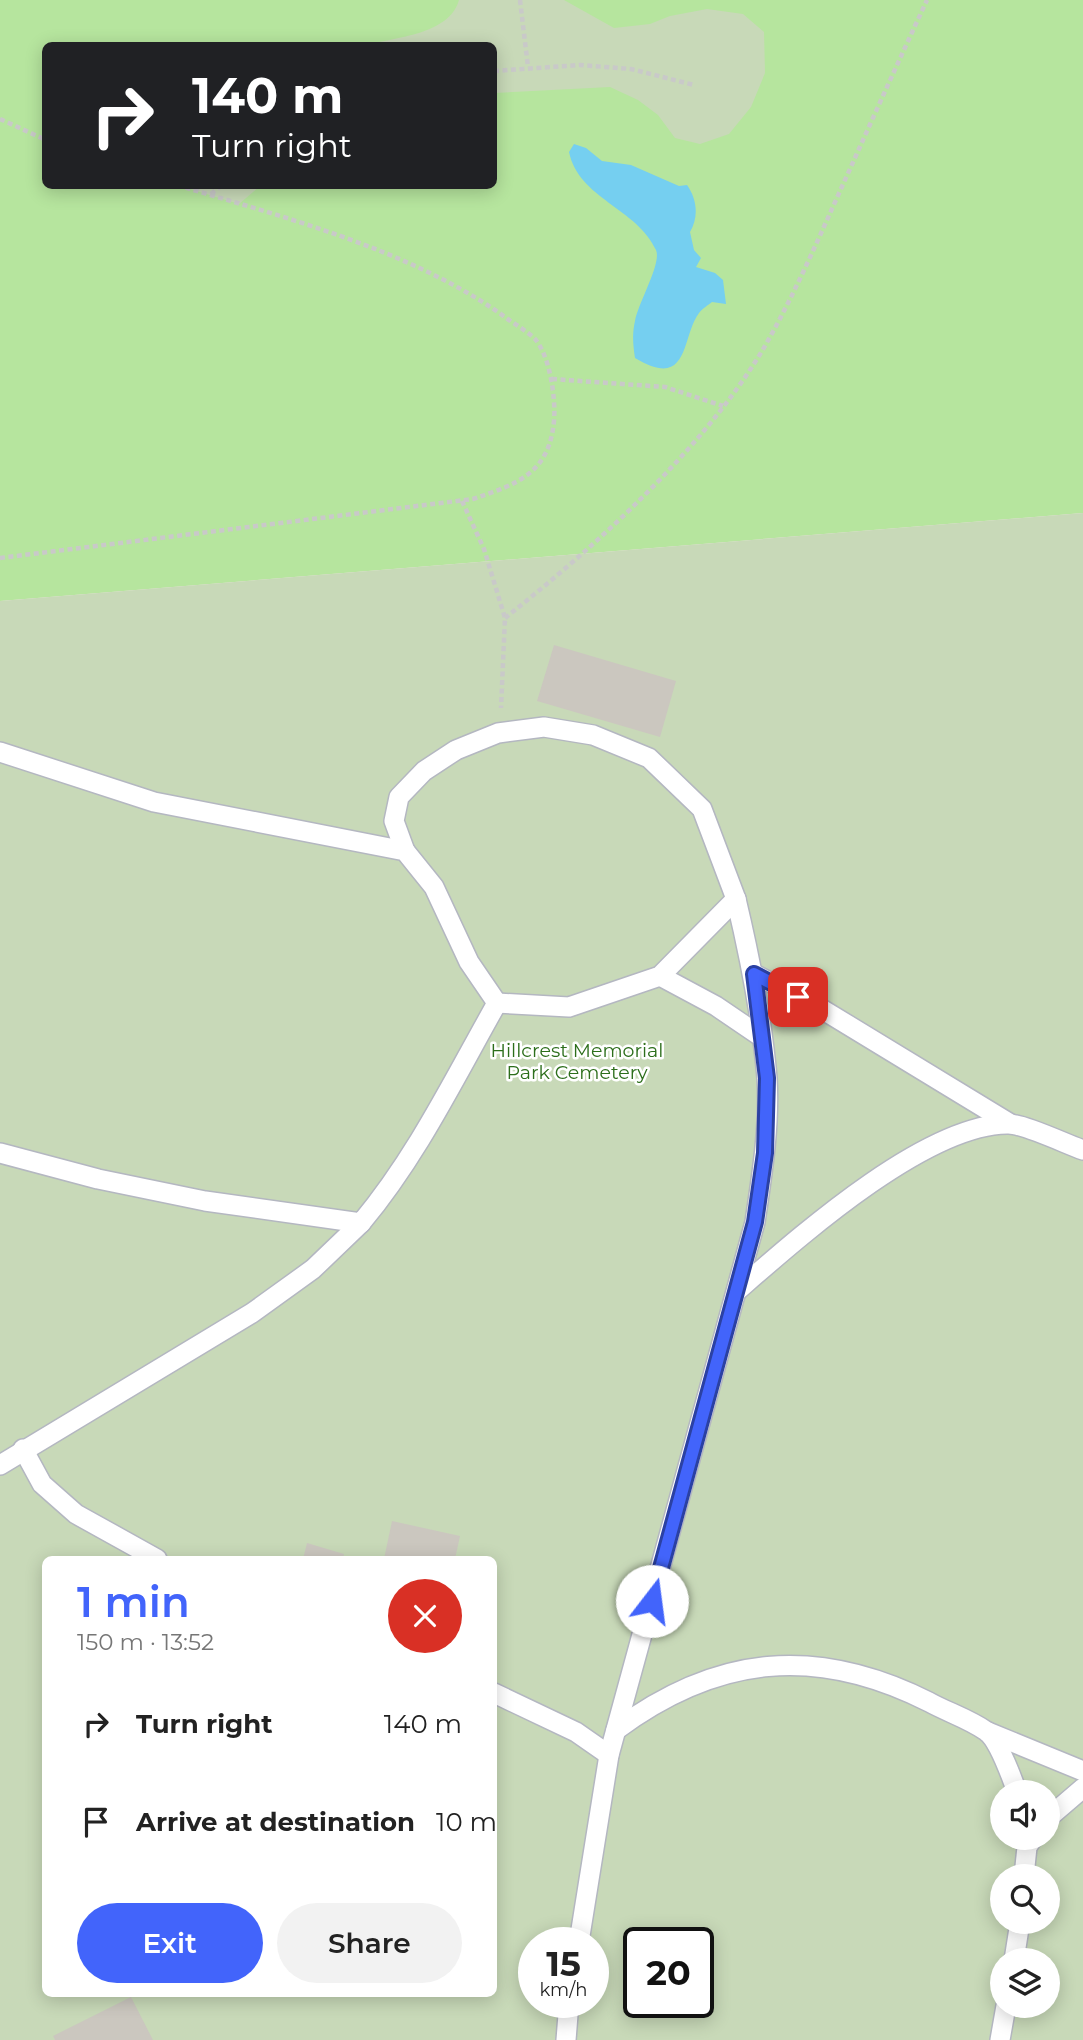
<!DOCTYPE html>
<meta charset="utf-8">
<style>
body{margin:0;font-family:Montserrat,sans-serif;background:#f2f2f2;color:#222;height:100vh;display:flex;flex-direction:column;font-size:26px;white-space:nowrap}
*{box-sizing:border-box;margin:0}
p{font-size:23px;color:#767676}
.icon{flex:none;width:38px;height:38px;fill:none;stroke:currentColor;stroke-width:2;stroke-linecap:round;stroke-linejoin:round}
.map{position:relative;flex:1;overflow:hidden}
.details{position:absolute;left:42px;top:1556px;width:455px;height:441px;display:flex;flex-direction:column;background:#fff;border-radius:10px;box-shadow:0 4px 18px #0003}
.details>*{flex:none}
.hud{position:absolute;left:42px;top:42px;width:455px;height:147px;border-radius:10px;box-shadow:0 4px 18px #0003;background:#202124;color:#fff;overflow:hidden}
.fabs{position:absolute;left:990px;top:1780px;display:grid;gap:14px}
.fabs a{display:grid;place-items:center;width:70px;height:70px;border-radius:50%;background:#fff;box-shadow:0 4px 18px #0003;font-size:35px}
.speed{position:absolute;left:518px;top:1927px;display:flex;gap:14px;font-size:35px;font-weight:700;text-align:center}
.speed>*{display:grid;place-content:center;width:91px;height:91px;border-radius:50%;background:#fff;box-shadow:0 4px 18px #0003;line-height:1}
.speed small{font-size:18px;font-weight:400}
.speed .limit{border:4px solid #111;border-radius:10px;background:#fff;color:#111}
.pin{position:absolute;display:grid;place-items:center;width:60px;height:60px;color:#fff;margin:-30px;border-radius:14px;box-shadow:0 4px 10px #0006}
.me{position:absolute;width:77px;margin:-38px;rotate:15deg;stroke-linejoin:round;filter:drop-shadow(0 0 5px #0008)}
.turn{display:flex;align-items:center;gap:24px;height:147px;padding:0 35px;font-size:32px}
.turn .icon{width:91px;height:91px;stroke-width:2.5}
.turn b{display:block;font-size:49px;line-height:60px}
.round{display:grid;place-items:center;flex:none;width:74px;height:74px;border-radius:37px;background:#f2f2f2}
.head{display:flex;align-items:center;justify-content:space-between;height:119px;padding:0 35px}
h1{font-size:42px;font-weight:600;line-height:52px;color:#4264fb}
.button{display:flex;gap:14px;margin-top:auto;padding:14px 35px}
.button a{flex:1;height:80px;border-radius:42px;background:#4264fb;color:#fff;font-size:28px;font-weight:600;line-height:80px;text-align:center}
.button a+a{background:#f2f2f2;color:#222}
ul{padding:0;list-style:none}
li{display:flex;align-items:center;gap:21px;height:98px;padding:0 35px}
li div{flex:1}
li b{display:block;font-size:26px}
li em{font-style:normal}
.map>svg:first-child{display:block}
.green{fill:#b6e59e;fill-rule:evenodd}
.cemetery{fill:#c8d9b8;fill-rule:evenodd}
.water{fill:#75cff0}
.building{fill:#cbc7bf}
.lines{fill:none;stroke-linecap:round;stroke-linejoin:round}
.service-casing{stroke:#b4b7c1;stroke-width:22}
.path{stroke:#c9c9c9;stroke-width:4.5;stroke-dasharray:5 3.5;stroke-linecap:butt}
.service{stroke:#fff;stroke-width:19}
.route-casing{stroke:#2b41a3;stroke-width:18}
.route{stroke:#4264fb;stroke-width:12}
.labels{text-anchor:middle;dominant-baseline:central;stroke-width:5;stroke-linejoin:round;paint-order:stroke}
.park-label{font-size:19px;fill:#2c6e1b;stroke:#fff}
</style>
<div class="map">
<svg width="1083" height="2040" viewBox="0 0 1083 2040">
<rect width="100%" height="100%" fill="#efe9e1"/>
<path class="green" d="M0 0H1083V513L0 601ZM46 46H494V186H46Z"/>
<g class="cemetery">
<path d="M459 0H564L614 28 650 24 670 16 707 9 743 14 764 32 765 73 751 107 729 134 700 144 675 138 658 115 638 100 610 87 494 93V46L367 45C395 37 449 35 459 0Z"/>
<polygon points="180,186 260,186 239,204"/>
<path d="M1083 513V2040H0V601ZM46 1559H494V1993H46ZM1003 1792H1048V1838H1003ZM1003 1876H1048V1922H1003ZM534 1942H593V2002H534ZM639 1942H698V2002H639ZM1003 1960H1048V2006H1003Z"/>
</g>
<path class="water" d="M574 144 586 148 602 161 631 165 679 186 687 185C697 199 699 217 690 232L694 250 701 258 696 267 715 273 723 280 726 304 712 302C708 305 702 309 699 313 681 337 690 391 635 358 633 345 632 334 635 321 638 303 662 263 656 250 637 208 579 199 569 152Z"/>
<g class="building">
<polygon points="554,645 676,681 660,737 537,701"/>
<polygon points="392,1521 460,1536 455,1559 384,1559"/>
<polygon points="307,1543 344,1554 343,1559 303,1559"/>
<polygon points="131,1997 153,2040 55,2040 53,2036"/>
</g>
<g class="lines">
<defs>
<g id="service">
<path d="M0 752 154 802 405 851 434 887 469 962 497 1003C454 1079 417 1156 361 1223L205 1201 98 1179 0 1153"/>
<polyline points="405,851 394,821 399,797 424,771 456,750 498,733 544,727 593,735 649,758 702,809 736,899 660,976 569,1007 497,1003"/>
<polyline points="754,974 820,1008 1009,1123"/>
<polyline points="660,976 716,1006 760,1036"/>
<path d="M737 1291C798 1238 924 1125 1007 1124 1022 1123 1066 1144 1083 1150"/>
<polyline points="23,1449 42,1484 76,1514 157,1559"/>
<polyline points="0,1465 252,1313 313,1269 361,1223"/>
<polyline points="494,1693 576,1732 609,1755"/>
<path d="M616 1730C717 1655 816 1645 929 1702 947 1712 969 1719 986 1731 998 1739 1012 1778 1017 1792"/>
<polyline points="988,1732 1083,1771"/>
<polyline points="1048,1818 1083,1788"/>
<polyline points="1024,1876 1027,1847 1033,1838"/>
<path d="M579 1942 609 1755 755 1222C762 1175 770 1125 767 1078 762 1017 750 958 736 899"/>
<polyline points="1014,1960 1020,1922"/>
<polyline points="566,2040 569,2002"/>
<polyline points="1000,2040 1006,2006"/>
</g>
</defs>
<use href="#service" class="service-casing"/>
<g class="path">
<polyline points="520,0 528,67"/>
<polyline points="494,71 580,65 631,69 694,85"/>
<polyline points="0,119 46,140"/>
<polyline points="211,194 221,186"/>
<polyline points="552,379 665,387 723,406"/>
<polyline points="462,501 484,549 505,618 501,708"/>
<path d="M0 558 473 499C517 484 549 474 554 421 556 399 550 356 535 339 527 331 514 324 505 317 413 251 287 218 180 186"/>
<path d="M505 618C596 546 702 450 762 351 796 293 822 230 850 169 875 113 901 56 927 0"/>
</g>
<use href="#service" class="service"/>
</g>
<g class="lines">
<defs>
<polyline id="route" points="652,1601 755,1222 765,1153 767,1078 754,974 798,997"/>
</defs>
<use href="#route" class="route-casing"/>
<use href="#route" class="route"/>
</g>
<g class="labels">
<g class="park-label">
<text x="577" y="1050">Hillcrest Memorial<tspan x="577" dy="22">Park Cemetery</tspan></text>
</g>
</g>
</svg>
<div class="fabs">
<a><svg class="icon" aria-label="sound" viewBox="0 0 24 24"><path d="M4 9h4l5-4v14l-5-4H4zM17 9q2 3 0 6"/></svg></a>
<a><svg class="icon" aria-label="search" viewBox="0 0 24 24"><circle cx="10" cy="10" r="6"/><path d="M15 15l6 6"/></svg></a>
<a><svg class="icon" aria-label="layers" viewBox="0 0 24 24"><path d="M12 4l9 5-9 5-9-5zM3 14l9 5 9-5"/></svg></a>
</div>
<div class="speed"><div>15<small>km/h</small></div><div class="limit">20</div></div>
<div class="pin" style="left:798px;top:997px;background:#d93025"><svg class="icon" aria-label="arrive" viewBox="0 0 24 24"><path d="M6 21V4h12l-3 4 3 4H6"/></svg></div>
<svg class="me" style="left:652px;top:1601px" viewBox="-20 -20 40 40"><circle r="19" fill="#fff"/><path d="M0-13L10 11 0 6-10 11z" fill="#4264fb"/></svg>
<div class="hud">
<div class="turn"><svg class="icon" aria-label="right" viewBox="0 0 24 24"><path d="M7 20v-9h11M14 6l5 5-5 5"/></svg><div><b>140 m</b>Turn right</div></div>
</div>
<section class="details">
<div class="head"><div><h1>1 min</h1><p>150 m · 13:52</p></div><a class="round" style="background:#d93025;color:#fff"><svg class="icon" aria-label="close" viewBox="0 0 24 24"><path d="M6 6l12 12M18 6L6 18"/></svg></a></div>
<ul>
<li><svg class="icon" aria-label="right" viewBox="0 0 24 24"><path d="M7 20v-9h11M14 6l5 5-5 5"/></svg><div><b>Turn right</b></div><em>140 m</em></li>
<li><svg class="icon" aria-label="arrive" viewBox="0 0 24 24"><path d="M6 21V4h12l-3 4 3 4H6"/></svg><div><b>Arrive at destination</b></div><em>10 m</em></li>
</ul>
<div class="button"><a>Exit</a><a>Share</a></div>
</section>
</div>
